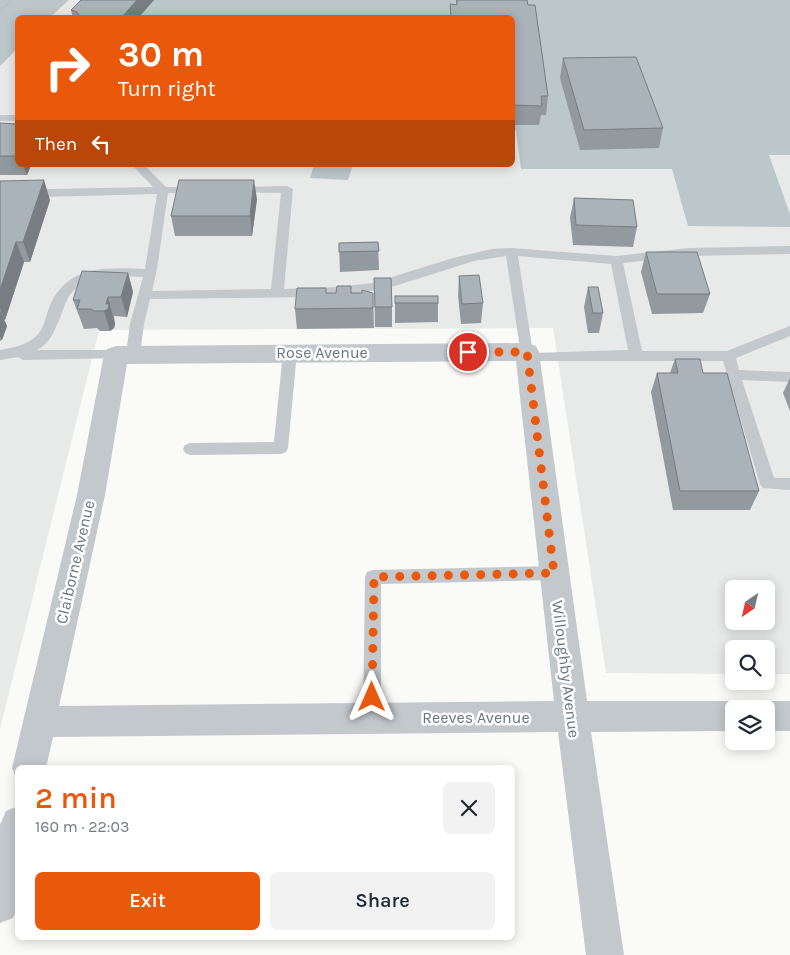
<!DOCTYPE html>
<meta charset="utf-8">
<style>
body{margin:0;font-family:Karla,sans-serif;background:#f2f2f3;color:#1f2937;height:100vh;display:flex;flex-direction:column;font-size:19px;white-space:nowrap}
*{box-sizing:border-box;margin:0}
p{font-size:16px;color:#747a83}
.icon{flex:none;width:28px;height:28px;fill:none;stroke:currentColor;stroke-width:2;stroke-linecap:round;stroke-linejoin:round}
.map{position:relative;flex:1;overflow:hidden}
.details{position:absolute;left:15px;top:765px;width:500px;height:175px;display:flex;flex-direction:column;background:#fff;border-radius:8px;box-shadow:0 2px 12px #0003}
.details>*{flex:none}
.hud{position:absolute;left:15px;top:15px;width:500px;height:152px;border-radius:8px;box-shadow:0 2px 12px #0003;background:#ea580c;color:#fff;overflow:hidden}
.needle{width:32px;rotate:214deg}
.buttons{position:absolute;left:725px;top:580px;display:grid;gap:10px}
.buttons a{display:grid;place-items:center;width:50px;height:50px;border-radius:8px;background:#fff;box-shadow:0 2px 12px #0003;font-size:25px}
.pin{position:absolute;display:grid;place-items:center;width:42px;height:42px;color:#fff;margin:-21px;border:2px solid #fff;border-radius:50%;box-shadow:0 1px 5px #0007}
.me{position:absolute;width:55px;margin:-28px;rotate:0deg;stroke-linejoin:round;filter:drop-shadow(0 0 4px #0008)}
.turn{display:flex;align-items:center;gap:18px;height:105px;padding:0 20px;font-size:22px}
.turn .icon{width:65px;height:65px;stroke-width:2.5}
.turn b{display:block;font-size:35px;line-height:42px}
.then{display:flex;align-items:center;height:48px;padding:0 20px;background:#0003;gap:10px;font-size:19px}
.round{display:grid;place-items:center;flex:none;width:52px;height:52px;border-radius:8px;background:#f2f2f3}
.head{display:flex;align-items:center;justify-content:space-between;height:85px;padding:0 20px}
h1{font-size:30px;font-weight:600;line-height:38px;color:#ea580c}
.cta{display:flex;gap:10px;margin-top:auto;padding:10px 20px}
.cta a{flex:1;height:58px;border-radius:8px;background:#ea580c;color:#fff;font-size:20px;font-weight:600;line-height:58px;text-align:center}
.cta a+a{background:#f2f2f3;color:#1f2937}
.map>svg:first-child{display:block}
.built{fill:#e8e9e9;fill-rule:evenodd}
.water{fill:#bbc7cb}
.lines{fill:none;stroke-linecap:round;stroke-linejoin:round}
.path{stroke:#bbbfc2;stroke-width:2.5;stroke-dasharray:2 2;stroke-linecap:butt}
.service{fill:#c3c8cc;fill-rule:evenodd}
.minor{fill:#c3c8cc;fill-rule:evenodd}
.wall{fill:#929a9f}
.shaded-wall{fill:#777d82}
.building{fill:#aab3b9;stroke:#777d82}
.route{stroke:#ea580c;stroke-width:9;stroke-dasharray:0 16.2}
.labels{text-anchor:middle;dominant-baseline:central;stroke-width:5;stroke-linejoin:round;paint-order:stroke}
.street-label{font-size:16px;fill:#657683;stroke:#fff}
</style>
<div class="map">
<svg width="790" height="955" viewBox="0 0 790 955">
<rect width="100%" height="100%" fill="#fafaf8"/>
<path class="built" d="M0 0H528L790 99V674H766V649H734V674L606 673 553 328 99 330 0 729ZM18 18H512V165H18ZM734 589H766V621H734Z"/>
<g class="water">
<polygon points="0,0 69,0 50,17 18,18 17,49 0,66"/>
<polygon points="94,0 790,0 790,155 769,155 790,214 790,227 688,226 672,169 521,169 516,131 513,130 512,18 77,18"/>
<polygon points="314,165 353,165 348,180 310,178"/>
</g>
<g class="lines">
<polyline class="path" points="0,11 12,0"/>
<g class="service">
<rect x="0" y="115" width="18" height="6"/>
<path d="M132 165H144L166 187H195L201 190 195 193H168L157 269 152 291 271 289 281 193 232 192 230 190 232 188 236 187 287 186 293 189 284 289 337 287 373 283 453 258 492 249 511 248 616 256 689 248 790 246V254L689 256 623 263 642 351H727L790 326V336L736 358 739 370 790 372V382L742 380 774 478H790V490L763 488 760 484 723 361H522L506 256 474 261 395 286 361 293 313 297 150 299 144 324 140 354 138 357H128L126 354 130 324 143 277C117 276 84 273 68 298 63 307 61 317 56 327 52 336 47 345 37 350H116L121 352 123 355 121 358 23 360 18 357 0 360V350C62 341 33 312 66 283 87 265 119 268 145 269L157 194 0 198V190L153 187ZM518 256 611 264 628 350 533 353Z"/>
<polygon points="290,347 295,349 297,352 288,448 286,452 281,454 190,455 185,453 183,449 185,445 190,443 274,442 283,352 285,349"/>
<polygon points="554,566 560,568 562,573 560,578 554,580 381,584 381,717 378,723 372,725 366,723 363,717 365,577 367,572 373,570"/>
</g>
<g class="minor">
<path d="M527 343 536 346 539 352 587 701H734L746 705 747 709H734V731L591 732 624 955H586L558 732 53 737 46 768H18L17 780 12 768 77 495 104 355 107 349 116 346ZM516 361 554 701 59 706 105 495 127 364Z"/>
<polygon points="766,701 790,701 790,731 766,731 766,709 753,709 754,705"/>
<polygon points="18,806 18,907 13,918 0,923 0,825 6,811"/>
</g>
</g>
<g class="wall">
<polygon points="154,0 138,18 73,18 71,10"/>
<polygon points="456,0 527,0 548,96 546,115 541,115 539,125 512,125 512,18 450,18 450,4 456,5"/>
<polygon points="563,58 663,128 659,148 580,150 560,78"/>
<polygon points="0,123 18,124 18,165 31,165 27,175 0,175"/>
<polygon points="0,181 50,200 30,262 24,262 5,320 4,320 7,326 2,340 0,341"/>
<polygon points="574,198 637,227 633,247 573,245 570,218"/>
<polygon points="257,199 252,236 175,236 171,216"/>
<polygon points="378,242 379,270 340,272 339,243"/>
<polygon points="646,252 710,294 703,313 652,314 641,272"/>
<polygon points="128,273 133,292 127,317 114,316 115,324 114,328 110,331 100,331 97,328 84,329 73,300"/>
<polygon points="459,276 483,303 481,323 461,324 458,296"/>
<polygon points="374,278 392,307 392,327 375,327"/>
<polygon points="588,287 603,313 599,333 588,333 584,307"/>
<polygon points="326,288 326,293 373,293 374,328 297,329 295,309"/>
<polygon points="395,296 438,303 438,322 395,323"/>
<polygon points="675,359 703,373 759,491 750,510 673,510 651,392 657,373 670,373"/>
<polygon points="790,378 790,411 783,393"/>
</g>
<g class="shaded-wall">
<polygon points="137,0 154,0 138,18 121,18"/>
<polygon points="23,165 31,165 27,175"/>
<polygon points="44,180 50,200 30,262 23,242"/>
<polygon points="254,180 257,199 252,236 250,216"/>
<polygon points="16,242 24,262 5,320 0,308 0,290"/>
<polygon points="128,273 133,292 127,317 121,297"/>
<polygon points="108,297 115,324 114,328 110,331 104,311"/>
<polygon points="0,310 7,326 2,340 0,337"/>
</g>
<g class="building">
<polygon points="81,0 137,0 121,18 81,18 77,12 71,10"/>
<polygon points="457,0 527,0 528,5 535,5 548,96 541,96 542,106 512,105 512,18 451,18 450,4 457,5"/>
<polygon points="636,57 663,128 584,130 563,58"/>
<polygon points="0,123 18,124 18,156 0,156"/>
<polygon points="44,180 23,242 16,242 0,290 0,181"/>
<polygon points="179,180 254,180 250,216 171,216"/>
<polygon points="574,198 633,200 637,227 576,225"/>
<polygon points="378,242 379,251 339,252 339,243"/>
<polygon points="646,252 697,252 710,294 657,294"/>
<polygon points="82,271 128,273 121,297 108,297 106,304 109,304 108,309 104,311 94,311 91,309 77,309 80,300 73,300"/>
<polygon points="479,275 483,303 462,304 459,276"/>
<polygon points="374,278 391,278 392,307 375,307"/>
<polygon points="337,286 351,286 351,293 362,293 362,290 373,293 373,308 295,309 297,288 326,288 326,293 336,293"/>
<polygon points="588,287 598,287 603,313 593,313"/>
<rect x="395" y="296" width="43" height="7"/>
<polygon points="675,359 700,359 703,373 727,373 759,491 680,491 657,373 678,373"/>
</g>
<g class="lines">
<polyline class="route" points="372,697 374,577 554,573 527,352 468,352"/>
</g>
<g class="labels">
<g class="street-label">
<text x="322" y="352">Rose Avenue</text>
<text transform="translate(75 562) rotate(-77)">Claiborne Avenue</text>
<text transform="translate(566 669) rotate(83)">Willoughby Avenue</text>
<text x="476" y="717">Reeves Avenue</text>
</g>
</g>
</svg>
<div class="buttons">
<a><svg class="needle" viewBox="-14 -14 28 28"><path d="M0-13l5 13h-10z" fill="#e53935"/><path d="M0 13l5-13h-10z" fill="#747a83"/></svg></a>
<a><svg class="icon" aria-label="search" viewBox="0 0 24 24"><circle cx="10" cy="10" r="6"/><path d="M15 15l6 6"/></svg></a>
<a><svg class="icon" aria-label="layers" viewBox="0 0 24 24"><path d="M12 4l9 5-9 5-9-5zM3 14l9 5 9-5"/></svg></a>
</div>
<div class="pin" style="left:468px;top:352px;background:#d93025"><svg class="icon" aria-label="arrive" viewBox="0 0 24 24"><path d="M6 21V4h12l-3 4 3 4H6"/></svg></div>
<svg class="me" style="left:372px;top:697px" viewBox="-20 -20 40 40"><path d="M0-17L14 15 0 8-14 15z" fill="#ea580c" stroke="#fff" stroke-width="4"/></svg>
<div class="hud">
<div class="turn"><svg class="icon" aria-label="right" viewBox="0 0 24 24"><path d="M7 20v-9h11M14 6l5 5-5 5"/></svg><div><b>30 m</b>Turn right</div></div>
<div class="then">Then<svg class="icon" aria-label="left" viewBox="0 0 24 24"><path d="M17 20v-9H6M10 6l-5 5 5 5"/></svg></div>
</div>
<section class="details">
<div class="head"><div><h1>2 min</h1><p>160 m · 22:03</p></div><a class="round"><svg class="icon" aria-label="close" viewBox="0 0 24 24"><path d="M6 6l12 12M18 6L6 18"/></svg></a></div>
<div class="cta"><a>Exit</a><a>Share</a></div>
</section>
</div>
